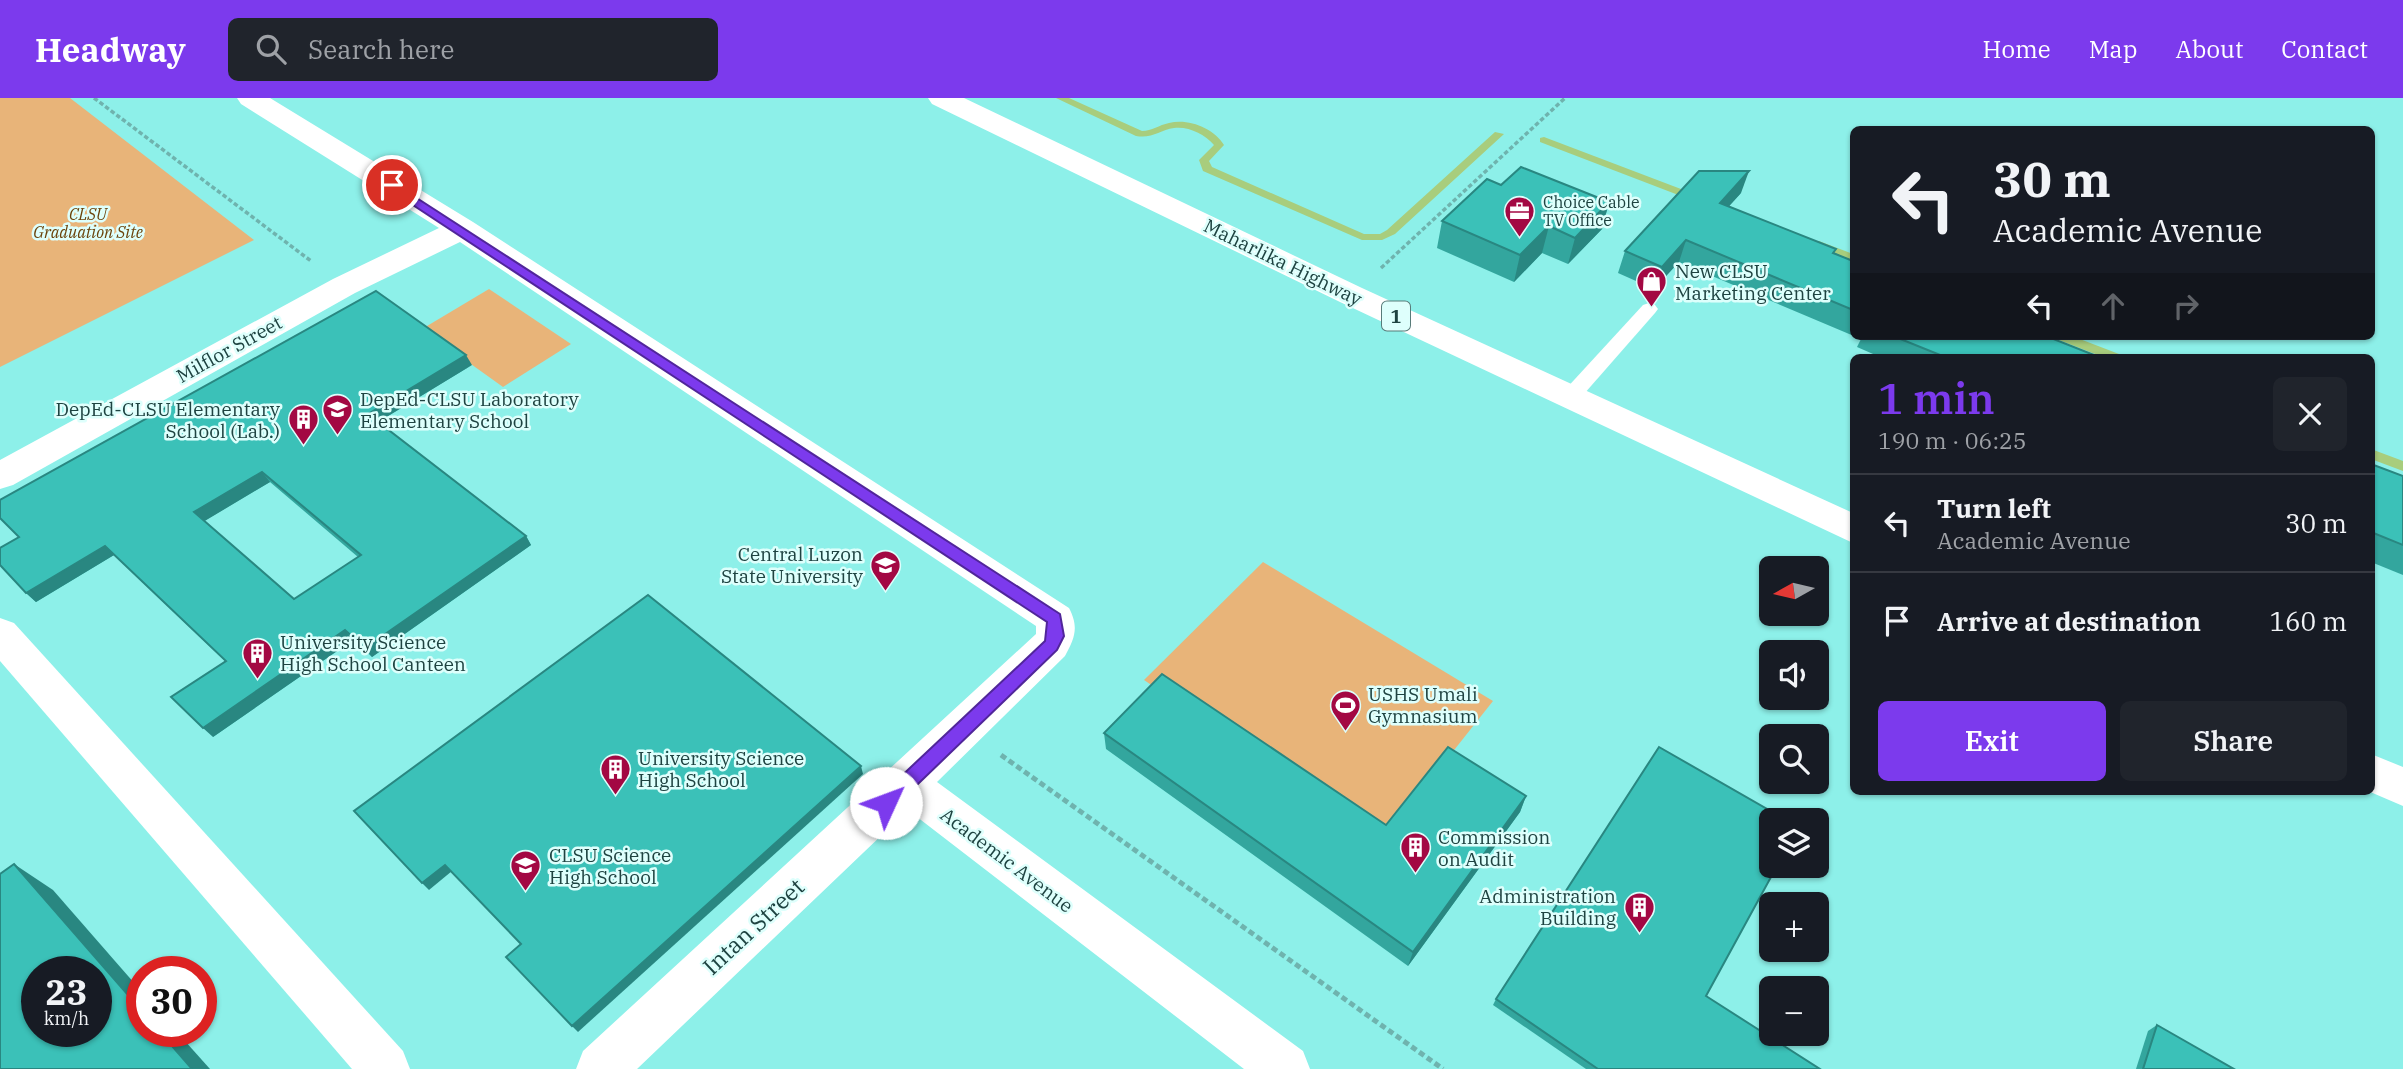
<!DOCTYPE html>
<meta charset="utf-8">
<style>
body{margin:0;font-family:"IBM Plex Serif",serif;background:#20242c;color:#f1f3f6;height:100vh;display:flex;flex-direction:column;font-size:26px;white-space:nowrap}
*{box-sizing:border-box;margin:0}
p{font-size:23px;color:#9ea1a6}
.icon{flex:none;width:38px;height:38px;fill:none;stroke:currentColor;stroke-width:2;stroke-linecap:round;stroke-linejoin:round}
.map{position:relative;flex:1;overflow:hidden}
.sheet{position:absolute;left:1850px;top:256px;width:525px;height:441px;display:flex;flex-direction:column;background:#171b24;border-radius:10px;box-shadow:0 2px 5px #0004}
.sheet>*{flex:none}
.banner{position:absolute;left:1850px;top:28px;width:525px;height:214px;border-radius:10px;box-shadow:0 2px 5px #0004;background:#171b24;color:#f1f3f6;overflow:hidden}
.needle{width:46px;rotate:262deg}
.fabs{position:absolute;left:1759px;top:458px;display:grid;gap:14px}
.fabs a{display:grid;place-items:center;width:70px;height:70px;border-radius:10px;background:#171b24;box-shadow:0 2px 5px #0004;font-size:35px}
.speed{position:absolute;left:21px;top:858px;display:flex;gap:14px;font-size:35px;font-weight:700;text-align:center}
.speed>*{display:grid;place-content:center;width:91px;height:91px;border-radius:50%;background:#171b24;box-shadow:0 2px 5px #0004;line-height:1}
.speed small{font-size:18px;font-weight:400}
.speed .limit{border:10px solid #d22;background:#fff;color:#111}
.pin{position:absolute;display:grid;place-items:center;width:60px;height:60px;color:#fff;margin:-30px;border:4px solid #fff;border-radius:50%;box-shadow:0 2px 7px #0007}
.me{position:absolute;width:77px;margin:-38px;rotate:47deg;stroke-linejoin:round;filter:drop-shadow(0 0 5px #0008)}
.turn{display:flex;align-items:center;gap:24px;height:147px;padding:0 28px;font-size:32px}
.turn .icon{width:91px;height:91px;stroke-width:2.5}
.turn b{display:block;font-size:49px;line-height:60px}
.lanes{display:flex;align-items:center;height:66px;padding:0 28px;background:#0003;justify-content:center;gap:35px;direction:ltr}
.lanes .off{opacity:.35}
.round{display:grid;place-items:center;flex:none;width:74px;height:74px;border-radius:10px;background:#20242c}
.head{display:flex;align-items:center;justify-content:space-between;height:119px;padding:0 28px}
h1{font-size:42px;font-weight:600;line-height:52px;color:#7c3aed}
.action{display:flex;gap:14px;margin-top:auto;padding:14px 28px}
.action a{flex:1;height:80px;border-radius:10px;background:#7c3aed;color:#fff;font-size:28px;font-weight:600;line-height:80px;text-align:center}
.action a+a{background:#20242c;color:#f1f3f6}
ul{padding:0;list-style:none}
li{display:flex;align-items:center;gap:21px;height:98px;padding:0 28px;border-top:2px solid #363941}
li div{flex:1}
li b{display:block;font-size:26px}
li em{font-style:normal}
header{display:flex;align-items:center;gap:42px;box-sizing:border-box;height:98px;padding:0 35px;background:#7c3aed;color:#fff}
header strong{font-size:33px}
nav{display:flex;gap:38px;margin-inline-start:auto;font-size:24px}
.search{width:490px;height:63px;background:#20242c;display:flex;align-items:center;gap:18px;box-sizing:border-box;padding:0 24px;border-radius:10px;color:#9ea1a6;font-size:26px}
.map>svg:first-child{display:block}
.built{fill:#8df0e9;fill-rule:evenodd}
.green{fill:#e8b479}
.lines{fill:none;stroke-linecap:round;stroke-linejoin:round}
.stream{fill:#a8cd7d;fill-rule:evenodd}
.path-far1{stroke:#6fb3ae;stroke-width:3.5;stroke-dasharray:4.5 2.5;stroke-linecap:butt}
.path{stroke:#6fb3ae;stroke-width:5;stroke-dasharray:6 3.5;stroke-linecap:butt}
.lane{fill:#fff;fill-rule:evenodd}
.street{fill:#fff;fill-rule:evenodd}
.highway{fill:#fff;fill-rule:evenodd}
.wall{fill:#33a69e;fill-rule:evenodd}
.shaded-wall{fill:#298781}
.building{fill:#3bc1b8;stroke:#298781;stroke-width:2;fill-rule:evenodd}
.route{fill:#7c3aed;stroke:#51269a;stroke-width:2}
.labels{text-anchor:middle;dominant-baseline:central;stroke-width:5;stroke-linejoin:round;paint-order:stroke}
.far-poi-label{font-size:16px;fill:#1e4341;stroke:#defffc;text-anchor:start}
.far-park-label{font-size:16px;font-style:italic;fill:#6b430b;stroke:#defffc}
.shield{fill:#defffc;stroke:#587b79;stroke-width:2}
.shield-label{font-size:18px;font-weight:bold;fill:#1e4341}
.street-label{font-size:19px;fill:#1e4341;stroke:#defffc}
.poi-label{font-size:19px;fill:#1e4341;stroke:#defffc;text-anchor:start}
.near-street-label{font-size:23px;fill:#1e4341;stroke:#defffc}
</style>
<header>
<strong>Headway</strong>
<div class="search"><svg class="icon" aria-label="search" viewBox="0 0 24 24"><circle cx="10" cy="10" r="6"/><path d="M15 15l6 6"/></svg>Search here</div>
<nav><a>Home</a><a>Map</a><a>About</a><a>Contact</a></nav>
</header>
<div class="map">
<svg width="2403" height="971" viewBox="0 0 2403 971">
<rect width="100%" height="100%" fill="#a4fdf5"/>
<path class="built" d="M0 0H2403V971H0ZM1853 32H2371V238H1853ZM1853 259H2371V693H1853ZM1771 471H1816V516H1771ZM1771 555H1816V600H1771ZM1771 639H1816V684H1771ZM1771 723H1816V768H1771ZM1771 807H1816V852H1771ZM37 873H96V933H37ZM142 873H201V933H142ZM1771 891H1816V936H1771Z"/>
<g class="green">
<polygon points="0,0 70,0 254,142 0,269"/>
<polygon points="489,191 571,246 503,289 422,231"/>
<polygon points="1263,464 1493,603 1382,743 1144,582"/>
</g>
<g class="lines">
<g class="stream">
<path d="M1056 0H1069L1142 33C1152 33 1159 27 1169 25 1188 20 1214 30 1224 47L1209 63 1212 69 1364 136H1380L1387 132 1495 34 1504 36 1395 136 1382 142H1362L1203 73 1199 62 1214 47C1205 36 1188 28 1174 30 1160 32 1152 41 1136 38Z"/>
<polygon points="1544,39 1702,99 1703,101 1698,104 1694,103 1540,44 1540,40"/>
<polygon points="1819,143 1853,156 1853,163 1815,148 1813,146"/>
<polygon points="2054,238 2072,238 2119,256 2121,259 2103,259 2056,241"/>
<polygon points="2371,351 2403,363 2403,373 2371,361"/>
</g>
<g class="path-far1">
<polyline points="94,0 311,163"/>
<polyline points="1381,170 1565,0"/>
</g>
<polyline class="path" points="1001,657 1443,971"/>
<polygon class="lane" points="1649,205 1655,207 1658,211 1655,215 1577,304 1563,304 1561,299 1563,294 1643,207"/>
<g class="street">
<path d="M237 0H270L473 124 1069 510C1079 529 1075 540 1065 558L937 684 1303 953 1310 971H1244L908 712 637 971H576L583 953 1036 536V528L460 144 355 195 13 387 0 391V362L333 181 439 130 241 6Z"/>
<polygon points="0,520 14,525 403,953 410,971 352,971 0,563"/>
</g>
<g class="highway">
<polygon points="928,0 964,0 1362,190 1853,415 1853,445 1340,204 932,6"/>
<polygon points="2371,656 2403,669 2403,708 2368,693 2371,693"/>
</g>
</g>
<g class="wall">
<polygon points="1501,87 1609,104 1602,131 1568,166 1542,155 1514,184 1437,150 1442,123"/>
<polygon points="1741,95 1729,108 1853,163 1853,238 2046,238 2099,259 1880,259 1857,249 1861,241 1679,164 1654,191 1618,175 1625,153"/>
<path d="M472 267 378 324 526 438 531 447 372 559 353 542 213 639 225 563 114 457 36 504 26 495ZM270 384 358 459 294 501 204 423Z"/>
<polygon points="2371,366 2403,378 2403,477 2371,464"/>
<polygon points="1104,635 1386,727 1526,698 1520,714 1408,868 1106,651"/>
<polygon points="1496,901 1820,971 1586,971 1493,907"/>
<polygon points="2157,927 2234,971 2136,971 2148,933"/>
</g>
<g class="shaded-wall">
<polygon points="1749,73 1741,95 1712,127 1720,105"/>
<polygon points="1609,104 1602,131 1568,166 1575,140"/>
<polygon points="1549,128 1542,155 1514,184 1520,157"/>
<polygon points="1686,142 1679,164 1654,191 1662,169"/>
<polygon points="466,257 472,267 375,326 368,316"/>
<polygon points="262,374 270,384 203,424 194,414"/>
<polygon points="526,438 531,447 372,559 365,550"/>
<polygon points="105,448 114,457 36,504 26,495"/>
<polygon points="345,532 353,542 213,639 203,630"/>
<polygon points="861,668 863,676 578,934 572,928"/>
<polygon points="1526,698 1520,714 1408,868 1413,854"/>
<polygon points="14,766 53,792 142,894 142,913"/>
<polygon points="445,767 452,773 429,792 422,785"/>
<polygon points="159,933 176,933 210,971 192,971"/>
</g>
<g class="building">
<polygon points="1521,69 1609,104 1575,140 1549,128 1520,157 1442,123 1487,81 1501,87"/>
<polygon points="1699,73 1749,73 1720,105 1836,151 1833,155 1853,163 1853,212 1686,142 1662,169 1625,153"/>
<path d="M376 193 466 257 368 316 526 438 365 550 345 532 203 630 171 599 226 563 105 448 26 495 0 467V450L19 439 0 420V402ZM262 374 361 457 294 501 194 414Z"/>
<polygon points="1893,238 2046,238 2099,259 1945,259"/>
<polygon points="2371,366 2403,378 2403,447 2371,434"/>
<polygon points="648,497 861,668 572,928 506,859 521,846 445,767 422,785 354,713"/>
<polygon points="1162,576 1386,727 1448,649 1526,698 1413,854 1104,635"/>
<polygon points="1659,649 1788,723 1771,723 1771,768 1777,768 1706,898 1820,971 1598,971 1496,901"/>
<path d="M14 766 142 913V933H159L192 971H0V776ZM37 873H96V933H37Z"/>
<polygon points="2157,927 2234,971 2143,971"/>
</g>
<polygon class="route" points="392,84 1060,516 1064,538 1057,552 892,711 879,711 876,705 879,699 1045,543 1047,524 387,90 387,85"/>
<defs>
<symbol id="office-pin" viewBox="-11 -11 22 30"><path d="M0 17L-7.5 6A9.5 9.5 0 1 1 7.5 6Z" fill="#a30843" stroke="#defffc"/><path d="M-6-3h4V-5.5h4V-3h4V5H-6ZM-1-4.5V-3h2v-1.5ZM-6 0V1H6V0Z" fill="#fff"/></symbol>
<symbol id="shop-pin" viewBox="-11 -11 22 30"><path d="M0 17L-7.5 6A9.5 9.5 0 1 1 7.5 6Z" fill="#a30843" stroke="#defffc"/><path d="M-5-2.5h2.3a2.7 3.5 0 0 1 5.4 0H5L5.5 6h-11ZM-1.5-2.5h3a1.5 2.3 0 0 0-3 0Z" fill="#fff"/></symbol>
<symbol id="school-pin" viewBox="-11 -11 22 30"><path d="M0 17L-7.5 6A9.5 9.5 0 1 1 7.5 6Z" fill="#a30843" stroke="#defffc"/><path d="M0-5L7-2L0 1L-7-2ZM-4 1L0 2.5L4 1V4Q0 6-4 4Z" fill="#fff"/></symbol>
<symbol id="building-pin" viewBox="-11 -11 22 30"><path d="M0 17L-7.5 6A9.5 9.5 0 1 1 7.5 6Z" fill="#a30843" stroke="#defffc"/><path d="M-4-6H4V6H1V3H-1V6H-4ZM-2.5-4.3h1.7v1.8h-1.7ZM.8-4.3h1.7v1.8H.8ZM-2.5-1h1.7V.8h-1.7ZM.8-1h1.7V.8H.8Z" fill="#fff"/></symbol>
<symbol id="university-pin" viewBox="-11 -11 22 30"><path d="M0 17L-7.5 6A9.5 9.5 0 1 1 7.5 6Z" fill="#a30843" stroke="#defffc"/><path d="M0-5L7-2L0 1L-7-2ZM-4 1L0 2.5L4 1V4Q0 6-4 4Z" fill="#fff"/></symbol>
<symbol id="stadium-pin" viewBox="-11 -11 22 30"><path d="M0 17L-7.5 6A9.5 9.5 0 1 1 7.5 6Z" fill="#a30843" stroke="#defffc"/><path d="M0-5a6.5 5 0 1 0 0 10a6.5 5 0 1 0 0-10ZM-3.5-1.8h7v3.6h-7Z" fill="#fff"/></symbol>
</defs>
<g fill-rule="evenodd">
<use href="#office-pin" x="1502" y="96" width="35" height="47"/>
<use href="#shop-pin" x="1634" y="166" width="35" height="47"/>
<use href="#school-pin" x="320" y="294" width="35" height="47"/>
<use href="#building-pin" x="286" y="304" width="35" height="47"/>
<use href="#university-pin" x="868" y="450" width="35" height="47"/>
<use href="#building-pin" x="240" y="538" width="35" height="47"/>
<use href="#stadium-pin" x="1328" y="590" width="35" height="47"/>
<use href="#building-pin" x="598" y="654" width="35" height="47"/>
<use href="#building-pin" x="1398" y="732" width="35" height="47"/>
<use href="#school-pin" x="508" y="750" width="35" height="47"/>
<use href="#building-pin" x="1622" y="792" width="35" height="47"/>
</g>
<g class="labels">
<g class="far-poi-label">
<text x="1543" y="104">Choice Cable<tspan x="1543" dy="18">TV Office</tspan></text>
</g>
<g class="far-park-label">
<text x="88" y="116">CLSU<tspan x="88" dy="18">Graduation Site</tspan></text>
</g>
<rect class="shield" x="1382" y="203.5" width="28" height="29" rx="5"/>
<g class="shield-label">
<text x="1396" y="218">1</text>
</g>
<g class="street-label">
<text transform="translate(1283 164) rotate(26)">Maharlika Highway</text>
<text transform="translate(229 251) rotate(-29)">Milflor Street</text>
<text transform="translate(1007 762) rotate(37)">Academic Avenue</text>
</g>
<g class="poi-label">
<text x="1675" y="173">New CLSU<tspan x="1675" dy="22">Marketing Center</tspan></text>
<text x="360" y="301">DepEd-CLSU Laboratory<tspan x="360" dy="22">Elementary School</tspan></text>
<text x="280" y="311" text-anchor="end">DepEd-CLSU Elementary<tspan x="280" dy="22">School (Lab.)</tspan></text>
<text x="863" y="456" text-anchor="end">Central Luzon<tspan x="863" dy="22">State University</tspan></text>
<text x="280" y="544">University Science<tspan x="280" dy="22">High School Canteen</tspan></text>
<text x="1368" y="596">USHS Umali<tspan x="1368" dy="22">Gymnasium</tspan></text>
<text x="638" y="660">University Science<tspan x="638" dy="22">High School</tspan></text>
<text x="1438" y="739">Commission<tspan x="1438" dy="22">on Audit</tspan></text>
<text x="549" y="757">CLSU Science<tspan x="549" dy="22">High School</tspan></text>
<text x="1616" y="798" text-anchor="end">Administration<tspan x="1616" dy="22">Building</tspan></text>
</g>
<g class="near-street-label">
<text transform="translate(753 828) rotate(-43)">Intan Street</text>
</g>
</g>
</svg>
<div class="fabs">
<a><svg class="needle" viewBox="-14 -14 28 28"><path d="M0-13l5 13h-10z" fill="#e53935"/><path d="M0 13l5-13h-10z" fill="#9ea1a6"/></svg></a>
<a><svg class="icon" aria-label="sound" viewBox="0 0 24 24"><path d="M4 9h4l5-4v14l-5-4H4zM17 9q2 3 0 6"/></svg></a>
<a><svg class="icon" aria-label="search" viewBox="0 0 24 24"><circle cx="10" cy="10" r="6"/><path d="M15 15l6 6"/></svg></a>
<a><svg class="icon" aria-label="layers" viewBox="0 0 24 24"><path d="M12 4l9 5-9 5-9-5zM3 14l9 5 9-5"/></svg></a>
<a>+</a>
<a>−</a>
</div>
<div class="speed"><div>23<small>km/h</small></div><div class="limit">30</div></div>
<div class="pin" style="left:392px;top:87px;background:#d93025"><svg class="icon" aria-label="arrive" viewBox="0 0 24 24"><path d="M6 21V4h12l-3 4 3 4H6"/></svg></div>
<svg class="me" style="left:886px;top:705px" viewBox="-20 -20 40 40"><circle r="19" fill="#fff"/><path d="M0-13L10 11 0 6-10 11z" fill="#7c3aed"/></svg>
<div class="banner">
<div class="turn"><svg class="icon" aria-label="left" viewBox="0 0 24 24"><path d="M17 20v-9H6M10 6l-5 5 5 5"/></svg><div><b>30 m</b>Academic Avenue</div></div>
<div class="lanes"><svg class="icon" aria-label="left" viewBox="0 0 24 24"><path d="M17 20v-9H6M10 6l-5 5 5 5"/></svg><svg class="icon off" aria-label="ahead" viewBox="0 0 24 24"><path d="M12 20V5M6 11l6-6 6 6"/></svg><svg class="icon off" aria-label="right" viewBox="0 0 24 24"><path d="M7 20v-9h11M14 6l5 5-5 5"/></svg></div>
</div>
<section class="sheet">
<div class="head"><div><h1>1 min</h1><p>190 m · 06:25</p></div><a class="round"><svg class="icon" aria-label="close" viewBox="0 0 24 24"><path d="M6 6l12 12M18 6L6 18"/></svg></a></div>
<ul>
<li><svg class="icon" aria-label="left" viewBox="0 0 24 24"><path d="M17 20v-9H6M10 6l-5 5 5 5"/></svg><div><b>Turn left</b><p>Academic Avenue</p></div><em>30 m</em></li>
<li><svg class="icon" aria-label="arrive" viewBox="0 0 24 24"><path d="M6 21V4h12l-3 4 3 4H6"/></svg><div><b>Arrive at destination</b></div><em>160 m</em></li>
</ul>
<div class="action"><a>Exit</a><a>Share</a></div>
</section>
</div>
